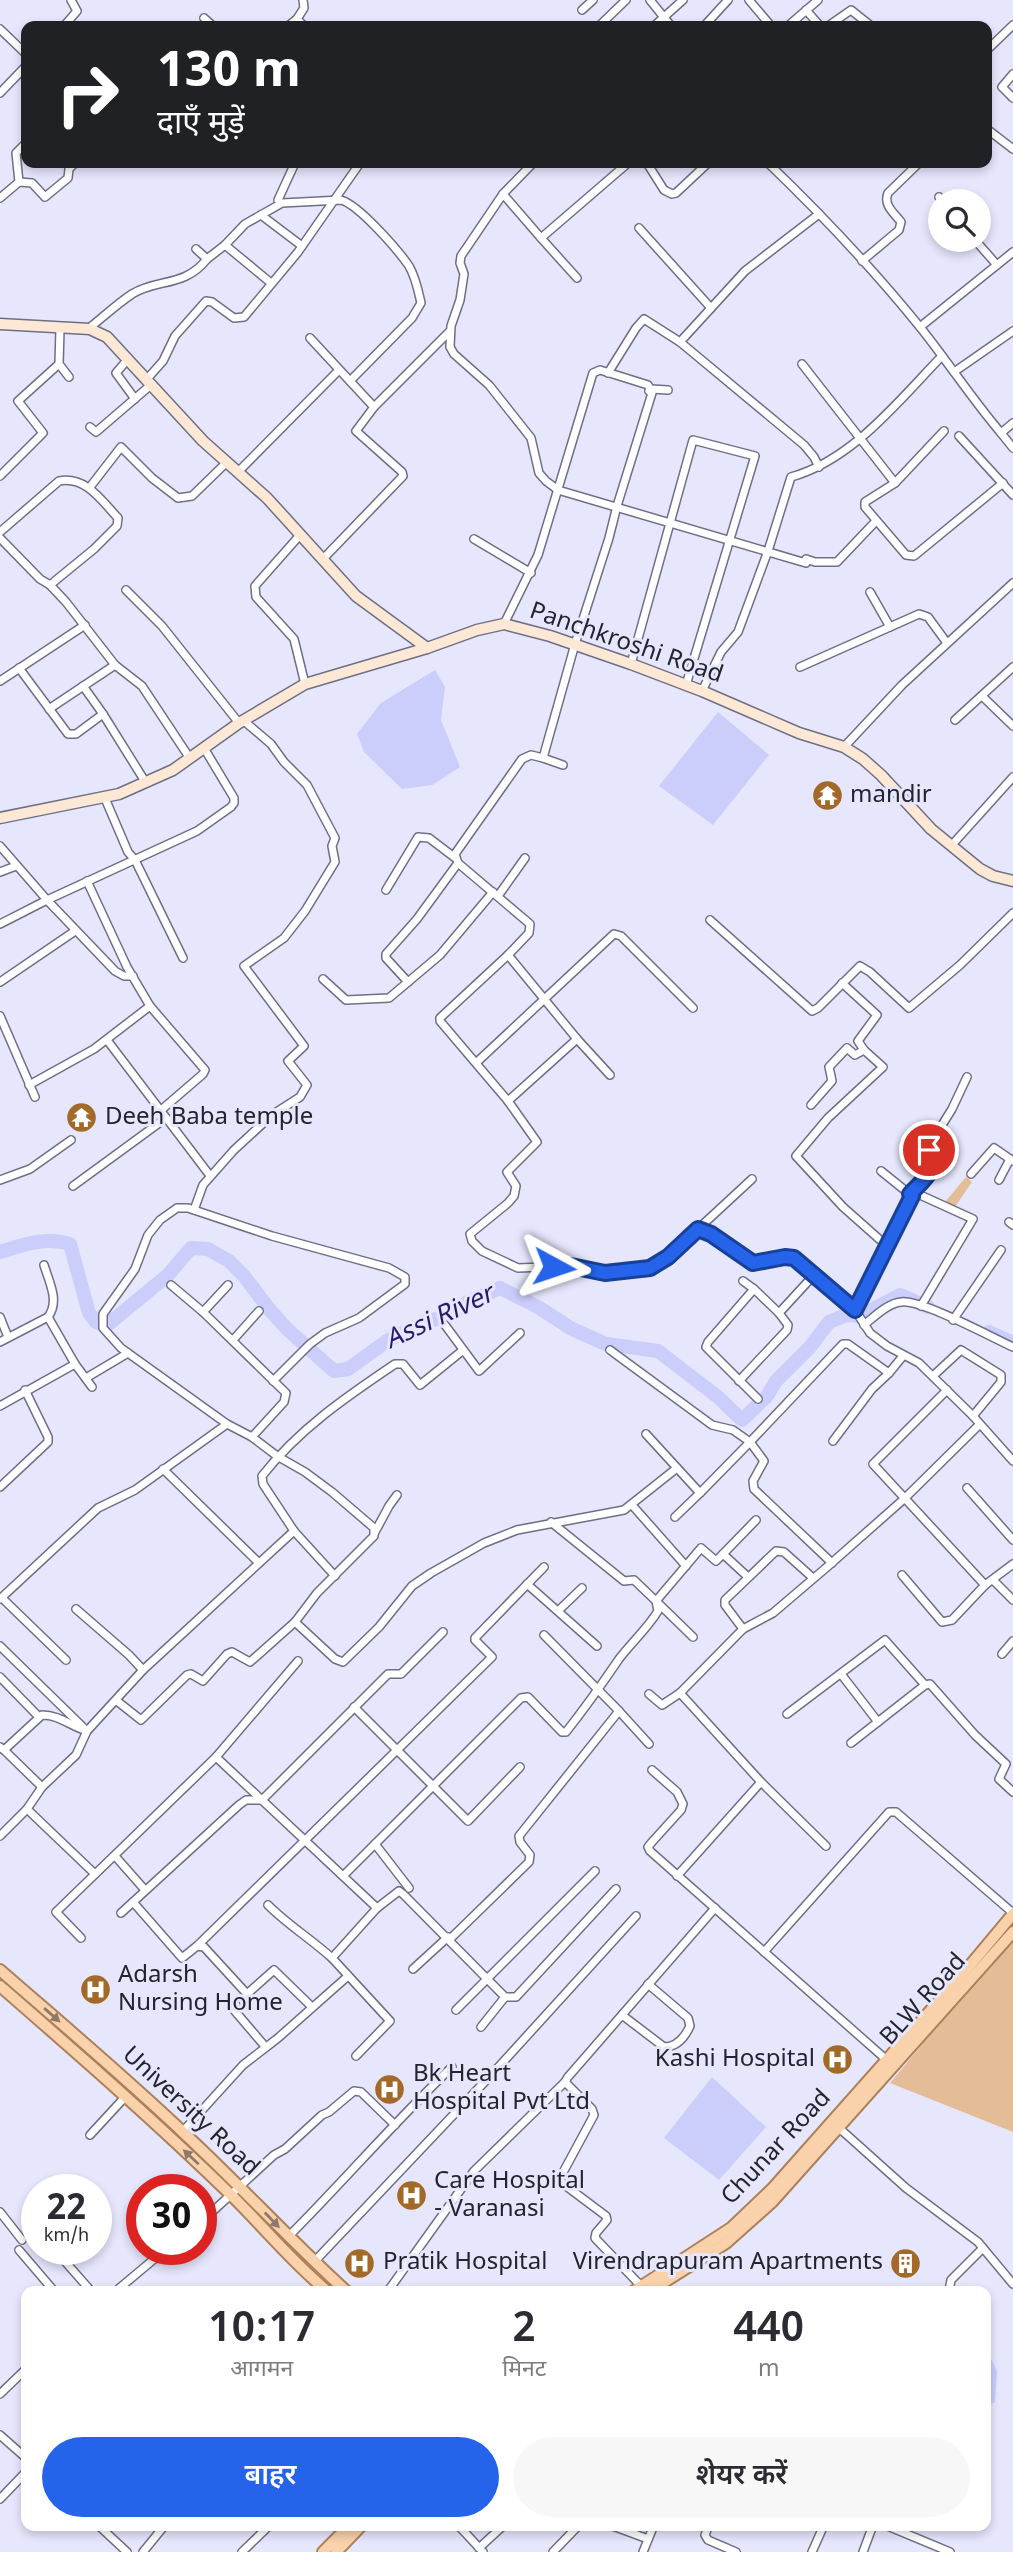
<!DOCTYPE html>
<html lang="hi">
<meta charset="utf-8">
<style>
body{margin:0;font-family:Georgia,"Noto Sans Devanagari",serif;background:#f7f7f7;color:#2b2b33;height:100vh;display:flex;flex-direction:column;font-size:26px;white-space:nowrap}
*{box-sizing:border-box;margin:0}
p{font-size:23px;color:#7c7c81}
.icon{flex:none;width:38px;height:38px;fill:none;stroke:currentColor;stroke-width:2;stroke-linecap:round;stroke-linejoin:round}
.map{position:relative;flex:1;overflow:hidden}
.details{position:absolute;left:21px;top:2286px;width:970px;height:245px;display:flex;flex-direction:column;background:#fff;border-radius:14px;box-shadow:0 4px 10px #0003}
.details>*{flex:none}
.guide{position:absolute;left:21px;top:21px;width:971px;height:147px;border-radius:14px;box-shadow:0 4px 10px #0003;background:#202124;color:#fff;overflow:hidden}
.fabs{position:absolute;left:928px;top:189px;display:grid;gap:14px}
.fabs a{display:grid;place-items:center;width:63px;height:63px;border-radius:50%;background:#fff;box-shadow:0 4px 10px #0003;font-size:35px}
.speed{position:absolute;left:21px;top:2174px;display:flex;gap:14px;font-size:35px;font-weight:700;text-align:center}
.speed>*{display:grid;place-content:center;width:91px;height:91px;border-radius:50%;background:#fff;box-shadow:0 4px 10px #0003;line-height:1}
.speed small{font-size:18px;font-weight:400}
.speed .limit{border:10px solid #d22;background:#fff;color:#111}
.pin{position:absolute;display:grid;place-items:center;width:60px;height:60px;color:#fff;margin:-30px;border:4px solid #fff;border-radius:50%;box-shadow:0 2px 7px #0007}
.me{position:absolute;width:77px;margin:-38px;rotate:95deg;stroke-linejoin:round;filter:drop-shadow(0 0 5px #0008)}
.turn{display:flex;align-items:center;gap:24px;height:147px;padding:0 21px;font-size:32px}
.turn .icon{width:91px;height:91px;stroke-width:2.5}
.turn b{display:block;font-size:49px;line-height:60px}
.eta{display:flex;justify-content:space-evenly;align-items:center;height:119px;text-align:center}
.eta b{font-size:42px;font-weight:600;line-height:49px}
.button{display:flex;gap:14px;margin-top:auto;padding:14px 21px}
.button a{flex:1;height:80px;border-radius:42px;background:#2563eb;color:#fff;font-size:28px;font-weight:600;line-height:80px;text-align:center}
.button a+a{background:#f7f7f7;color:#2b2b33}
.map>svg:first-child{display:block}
.green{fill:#e4bd98}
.water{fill:#cbcdfb}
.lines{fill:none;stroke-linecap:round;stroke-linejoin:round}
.river{stroke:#cbcdfb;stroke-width:14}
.street-casing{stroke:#6e6f87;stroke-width:10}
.secondary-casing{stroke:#6e6f87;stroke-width:13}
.primary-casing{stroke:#ac815a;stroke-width:14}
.street{stroke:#fff;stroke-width:7}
.secondary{stroke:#fce8d4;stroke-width:10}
.primary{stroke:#f9d1aa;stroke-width:10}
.oneway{fill:#8e7a6c}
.route-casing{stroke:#184099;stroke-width:18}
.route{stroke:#2563eb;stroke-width:12}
.labels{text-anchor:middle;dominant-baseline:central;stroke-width:6;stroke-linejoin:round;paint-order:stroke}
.street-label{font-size:24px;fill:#23242e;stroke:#e6e7fd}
.poi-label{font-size:24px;fill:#23242e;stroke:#e6e7fd;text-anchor:start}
.water-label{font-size:26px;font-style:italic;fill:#29196c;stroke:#e6e7fd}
</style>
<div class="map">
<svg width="1013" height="2552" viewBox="0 0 1013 2552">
<rect width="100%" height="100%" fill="#e6e7fd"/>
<g class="green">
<polygon points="966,1177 972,1182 955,1207 945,1202"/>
<polygon points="1013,1935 1013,2132 890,2083"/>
</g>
<g class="water">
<polygon points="435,670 445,687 441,720 460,767 432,785 402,789 364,752 357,734 381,703"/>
<polygon points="718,712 769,755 713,825 659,786"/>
<polygon points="712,2077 766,2127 719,2180 664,2138"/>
<polygon points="985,2346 997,2371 995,2402 985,2407"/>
</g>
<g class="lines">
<g class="river">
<path d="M0 1252C22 1245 47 1236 70 1244L89 1313 96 1322 106 1326 168 1275 191 1248 208 1249 229 1261 244 1276 269 1309 287 1329 334 1371 348 1369 387 1341 427 1321 448 1317 466 1303 500 1288 538 1307 572 1329 606 1344 658 1351 718 1397 742 1420 767 1396 776 1381 810 1347 829 1322 846 1315 860 1316 900 1295 928 1307"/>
<polyline points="989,1332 1013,1343"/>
</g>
<defs>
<g id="street">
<polyline points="303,0 304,8 297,19 304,26"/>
<polyline points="650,0 671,26"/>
<polyline points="749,0 771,26"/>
<polyline points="582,10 593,0"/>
<polyline points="806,10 820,26"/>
<polyline points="204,18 213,26"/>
<polyline points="706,24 728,0"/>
<polyline points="64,26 77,11 71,0"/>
<polyline points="288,26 297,19"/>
<polyline points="599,26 626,0"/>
<polyline points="654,26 683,0"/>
<polyline points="788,26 818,0"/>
<polyline points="828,26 851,10 871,26"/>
<polyline points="0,29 26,54"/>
<polyline points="987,50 1013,25"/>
<polyline points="1013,74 1002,87 1013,98"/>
<polyline points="0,93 26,66"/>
<polyline points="987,129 1013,149"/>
<polyline points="533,163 503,194 461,256 460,263 464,274 460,300 451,326 450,347 454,354 489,385 531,438 539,473 546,481 558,490 806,563"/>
<polyline points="647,163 664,190 672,194 676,193 708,163"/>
<path d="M768 163C821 214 873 269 920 327 948 362 972 399 1001 433L1013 423"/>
<polyline points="19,182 32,183 45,197 68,178 69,169 75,163"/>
<polyline points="503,194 541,238 628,163"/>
<polyline points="939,197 943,201"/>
<polyline points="0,198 19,182 16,153 26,143"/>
<polyline points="278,200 295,163"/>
<polyline points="261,215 302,246"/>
<polyline points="639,228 711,308"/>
<polyline points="541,238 577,278"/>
<polyline points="975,240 997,265"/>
<polyline points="196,249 207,259 225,245"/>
<path d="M862 261 899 230 901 222C894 213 883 205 888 193L919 163"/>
<path d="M271 283 225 245 245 224 282 203 341 200C359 205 398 250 409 266 416 278 418 290 421 303L412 318 350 381"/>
<polyline points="920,327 1013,252"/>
<polyline points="60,329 59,364 69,377"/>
<path d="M88 329C102 318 117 304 132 294 158 278 184 288 207 259"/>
<polyline points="310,338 374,407 449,332"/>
<polyline points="680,342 804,445 814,457 819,467"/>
<polyline points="128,359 116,373 135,399"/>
<polyline points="802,364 895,483 944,431"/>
<polyline points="954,372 1013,331"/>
<polyline points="608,373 636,328 644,319 680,342 745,271 819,214"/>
<polyline points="147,379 163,361 175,336 206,301 212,302 234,318 244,317 298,252 360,163"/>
<polyline points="649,391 651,389 668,390"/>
<polyline points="90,427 96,432 152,384"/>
<polyline points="1001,433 1013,448"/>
<polyline points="959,436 1013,495"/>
<polyline points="238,472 339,370"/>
<polyline points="0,476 43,433 18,401 59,364"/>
<polyline points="895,483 865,502 865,507 906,555 914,556 1003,483"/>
<polyline points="90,487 121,447 152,478 178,498 192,496 227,462"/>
<path d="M0 532 59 481C86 476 101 500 118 518L117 526 94 549 50 585 66 602 115 665 49 709"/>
<polyline points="300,535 255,586 256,597 294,639 305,684"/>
<polyline points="0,538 40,579 50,585"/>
<polyline points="474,539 531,573"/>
<polyline points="806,559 815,562 837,562 876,521"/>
<polyline points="322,560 403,476 402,472 356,431 374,407"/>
<polyline points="126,590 162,626 239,723"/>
<polyline points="870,592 890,627"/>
<polyline points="504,624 538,555 593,373 600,370 648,385 652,393 617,506 609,538 575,644 543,758 531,755 522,759 455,854 458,863 530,924 529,933 508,955 577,1039 508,1101 537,1142 507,1172 516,1186 514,1196 508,1203 470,1234 472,1241 482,1251 518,1268 571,1266 605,1273 656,1265 668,1257 698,1229 711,1234 753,1263 785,1257 794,1258 855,1310"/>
<polyline points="631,664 693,440 755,456 686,685"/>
<polyline points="115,665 142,686 189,757"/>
<polyline points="800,667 919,614 928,617 947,643"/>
<polyline points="19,668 68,734 76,734 103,714 146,783"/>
<polyline points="0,681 85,625"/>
<polyline points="83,686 103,714"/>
<path d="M702 691 721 652 738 632 768 551 791 477C853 460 899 400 942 356"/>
<polyline points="983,697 1013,726"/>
<polyline points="955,720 1013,667"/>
<polyline points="844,747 902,685 1013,583"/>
<polyline points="543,758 563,765"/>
<polyline points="104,796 128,852 135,860 183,958"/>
<polyline points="0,846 47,900 115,971 124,976 133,976"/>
<polyline points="951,846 1013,777"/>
<polyline points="0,872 16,866"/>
<polyline points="87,881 127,967 150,1006 205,1070 203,1074 160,1111"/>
<polyline points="386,890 418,837 429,838 454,857"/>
<polyline points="498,896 525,858"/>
<polyline points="710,920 812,1011 818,1008 860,966 870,972 909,1008 960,965 1013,913"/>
<polyline points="0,924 47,900 197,831 231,807 234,803 234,798 204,748"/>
<polyline points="323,979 346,1000 389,998 440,955 493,892"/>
<polyline points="0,982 75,931"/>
<polyline points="408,982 386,958 386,954 417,919 458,863"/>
<polyline points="842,983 877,1015 858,1041 864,1050 883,1067 828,1118 796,1156 843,1207 887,1246"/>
<polyline points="0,1016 35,1097"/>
<polyline points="577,1039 610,1075"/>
<polyline points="107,1040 208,1173"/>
<polyline points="477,1062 614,934 621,936 693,1008"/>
<polyline points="29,1085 94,1049 150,1006"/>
<polyline points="508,1101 440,1021 440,1018 508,955"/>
<polyline points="811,1105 832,1081 829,1067 847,1048 855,1055 864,1050"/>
<polyline points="881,1171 912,1196"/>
<polyline points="971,1174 994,1148 1013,1161"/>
<polyline points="0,1180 30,1169 71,1140"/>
<polyline points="999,1180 1010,1159"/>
<polyline points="73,1186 166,1118"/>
<polyline points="910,1194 932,1169 934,1160 929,1146 952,1109 967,1077"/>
<polyline points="194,1210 203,1185 234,1150 272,1115 300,1097 307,1085 288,1061 304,1046 244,966 284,938 305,911 335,862 332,846 335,838 307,785 284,762 271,744 244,721"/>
<polyline points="1009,1222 1013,1225"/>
<polyline points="698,1229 752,1179"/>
<polyline points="743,1281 754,1289 708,1342 706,1347 758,1399"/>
<polyline points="171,1285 203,1312 286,1393 284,1402 252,1437"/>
<polyline points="754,1289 779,1313"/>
<polyline points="921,1306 973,1219 918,1194 910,1199 855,1310 870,1333 887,1346 919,1363 973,1416 1013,1461"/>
<polyline points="203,1312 228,1285"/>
<polyline points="0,1317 8,1337"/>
<polyline points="48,1317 75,1364 92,1387"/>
<polyline points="953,1320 1001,1250"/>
<polyline points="445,1325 479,1371 520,1333"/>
<path d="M864 1325C874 1317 888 1303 901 1302 921 1299 991 1337 1013 1347"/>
<polyline points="233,1340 259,1311"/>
<path d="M0 1342 48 1317C60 1301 49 1282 44 1265"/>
<polyline points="610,1350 712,1425 733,1430 750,1442 843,1344 848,1344 889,1373"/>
<polyline points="933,1376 961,1350 1001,1375 1001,1382 973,1416"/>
<polyline points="86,1378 128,1353"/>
<polyline points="739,1381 787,1330 788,1325 779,1313 814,1275"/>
<polyline points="947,1390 873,1464 985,1585 1013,1564"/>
<polyline points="0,1406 75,1364"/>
<polyline points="227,1424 121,1348 103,1328 103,1314 135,1269 148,1235 160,1220 177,1208 188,1208 272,1236 389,1268 405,1277 405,1284 359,1318 325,1333 310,1344 273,1381"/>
<polyline points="646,1434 700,1493 750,1442 764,1461 753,1481 754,1489 832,1563"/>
<polyline points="833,1441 872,1389 889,1373 903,1356"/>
<polyline points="163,1469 259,1563"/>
<polyline points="0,1487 48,1442 48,1437 25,1390"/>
<polyline points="967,1488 1013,1540"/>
<polyline points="632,1505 686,1566"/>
<polyline points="675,1517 700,1493"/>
<polyline points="551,1522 624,1581 634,1580 656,1601 701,1548 716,1561 723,1554 748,1577"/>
<polyline points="375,1532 389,1506 397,1495"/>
<polyline points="723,1554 756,1520"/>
<polyline points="902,1575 942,1622 952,1620 985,1585"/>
<path d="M335 1576 294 1531 263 1484 262 1476C299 1429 346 1397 395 1364H403L420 1385 462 1351"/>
<polyline points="993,1580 1013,1600"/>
<polyline points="527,1584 597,1646"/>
<polyline points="2,1598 66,1660"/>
<polyline points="0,1599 98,1508 135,1490 227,1424 252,1437 277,1456 305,1472 332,1492 374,1528 374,1536 317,1593 295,1622 250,1662 232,1652 227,1654 203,1681 191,1674 187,1675 141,1720 117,1701"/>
<polyline points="657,1602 693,1637"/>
<polyline points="76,1609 129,1655 143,1670"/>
<polyline points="559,1610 582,1588"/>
<polyline points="295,1622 335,1659 343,1662 379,1627 412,1586 431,1573 484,1543 517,1530 624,1510 677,1468"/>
<polyline points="743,1629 725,1605 725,1600 776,1551 784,1552 813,1578"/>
<polyline points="0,1646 87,1731 76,1755 42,1787 27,1809 0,1836"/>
<polyline points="1002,1654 1013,1641"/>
<polyline points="841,1674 878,1722"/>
<polyline points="0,1677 38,1716"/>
<polyline points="649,1694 662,1705 680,1693"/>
<polyline points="354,1707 468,1821 520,1767"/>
<polyline points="619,1711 649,1744"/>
<polyline points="787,1714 885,1640 925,1685"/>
<polyline points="851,1743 925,1685 930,1684 975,1735 1006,1764 999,1779 1013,1792"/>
<path d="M0 1747 4 1750 42 1715C60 1715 70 1726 87 1731L143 1670 294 1531"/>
<polyline points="4,1750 42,1787"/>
<polyline points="216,1757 377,1908 399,1891 403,1894 505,1997 516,1997 616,1889"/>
<polyline points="652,1770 677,1792 683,1804 681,1810 652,1842 648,1847 650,1851 889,2062"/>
<polyline points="27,1809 95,1874"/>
<polyline points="375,1844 409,1888"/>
<polyline points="826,1846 761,1782 680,1693 743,1629 773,1613 827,1567 904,1499 979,1425"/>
<polyline points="115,1856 145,1890"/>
<path d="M343 1876 521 1698 528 1697 562 1732H566C585 1708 602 1684 619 1659 631 1643 647 1629 658 1611L656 1601"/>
<polyline points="677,1876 761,1782"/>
<polyline points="133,1902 182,1958 197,1946 204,1947 247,1994 274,1970 312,2007"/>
<path d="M268 1905C288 1925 311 1939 332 1958"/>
<polyline points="121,1913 239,1805 246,1800 262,1800 388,1674 401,1674 443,1632"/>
<polyline points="81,1938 56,1912 216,1757 298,1661"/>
<polyline points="450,1939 529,1862 530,1855 520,1842 519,1836 619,1711 544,1635"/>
<polyline points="197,1946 492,1657 475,1640 475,1638 544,1567"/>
<polyline points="764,1952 889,1812 896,1812 1013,1913"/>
<polyline points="413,1969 448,1937"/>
<polyline points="236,2005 234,2010 263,2044"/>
<polyline points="456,2010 595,1871"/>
<path d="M622 2015 664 2047C677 2047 685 2037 690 2026L688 2018 648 1984"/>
<polyline points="481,2027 505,1997"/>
<polyline points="356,2056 390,2021 332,1958 377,1908"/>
<polyline points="838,2127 906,2188 978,2242 1013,2284"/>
<polyline points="183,2131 243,2065 278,2038 348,1976"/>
<polyline points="90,2135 126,2096"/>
<polyline points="0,2212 22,2240"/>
<polyline points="201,2222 274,2155 285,2149 322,2115 329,2112 354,2091 361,2092 395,2125"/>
<path d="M288 2237C344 2181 395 2121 452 2067"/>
<polyline points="54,2249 91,2291"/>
<polyline points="19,2250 54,2291"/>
<polyline points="314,2262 494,2072 636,1916"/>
<polyline points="641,2286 595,2238 596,2233 607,2220 606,2216 562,2183 560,2178 594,2115 592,2109 565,2082 568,2077 715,1908"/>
<polyline points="116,2291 153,2260 172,2249"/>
<polyline points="388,2291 474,2171 565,2082"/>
<polyline points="949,2291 951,2280 983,2248"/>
<polyline points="0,2394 26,2369"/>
<polyline points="0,2435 26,2458"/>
<polyline points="0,2499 26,2472"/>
<polyline points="98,2525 127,2552"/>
<polyline points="458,2525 483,2552"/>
<polyline points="610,2525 648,2539"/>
<polyline points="709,2525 705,2535 708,2540 736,2552"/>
<polyline points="885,2525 950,2552"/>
<polyline points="479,2548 504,2525"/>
<polyline points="143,2552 165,2525"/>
<polyline points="242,2552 270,2525"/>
<polyline points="553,2552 579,2525"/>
<polyline points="643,2552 654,2525"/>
<polyline points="812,2552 824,2525"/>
<polyline points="863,2552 873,2525"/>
</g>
<g id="secondary">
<polyline points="0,324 90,329 107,337 203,441 267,498 356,596 427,648"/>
<polyline points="0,818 119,794 173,770 239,723 305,684 427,648 477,630 504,624 550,636 631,664 702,691 799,733 844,747 863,759 881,775 931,829 980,869 993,876 1013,881"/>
</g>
<g id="primary">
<path d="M0 1970C62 2024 125 2077 185 2134 240 2185 290 2240 346 2291"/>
<path d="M0 1986C78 2054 155 2121 229 2193 262 2225 291 2261 327 2291"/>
<polyline points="634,2291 731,2228 773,2188 962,1975 1013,1914"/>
<polyline points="650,2291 726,2243 772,2202 1013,1932"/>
<polyline points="323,2552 350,2525"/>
<polyline points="336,2552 362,2525"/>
</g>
</defs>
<use href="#street" class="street-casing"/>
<use href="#secondary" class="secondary-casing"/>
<use href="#primary" class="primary-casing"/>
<use href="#street" class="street"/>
<use href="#secondary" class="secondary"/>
<use href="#primary" class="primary"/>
</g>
<defs><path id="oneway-solid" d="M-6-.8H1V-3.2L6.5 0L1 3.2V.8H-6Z" transform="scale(1.75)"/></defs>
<g class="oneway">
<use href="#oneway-solid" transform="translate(52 2015) rotate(41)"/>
<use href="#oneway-solid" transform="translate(191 2157) rotate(-137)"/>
<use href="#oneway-solid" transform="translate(272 2220) rotate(46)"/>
</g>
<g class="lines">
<defs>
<path id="route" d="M554 1267 571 1266 605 1273 650 1268 668 1257 698 1229 711 1234 753 1263 785 1257 794 1258 855 1310 912 1196 910 1194C922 1181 940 1169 929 1150"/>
</defs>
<use href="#route" class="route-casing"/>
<use href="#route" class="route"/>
</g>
<defs>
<symbol id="temple-disc" viewBox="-11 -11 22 22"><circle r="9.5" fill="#a36928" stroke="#e6e7fd"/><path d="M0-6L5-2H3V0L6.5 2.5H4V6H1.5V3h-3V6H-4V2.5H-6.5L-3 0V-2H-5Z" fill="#fff"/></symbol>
<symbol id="hospital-disc" viewBox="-11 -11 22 22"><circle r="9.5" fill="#a36928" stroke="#e6e7fd"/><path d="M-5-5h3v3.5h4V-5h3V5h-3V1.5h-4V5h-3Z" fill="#fff"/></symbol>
<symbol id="building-disc" viewBox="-11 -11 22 22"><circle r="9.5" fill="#a36928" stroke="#e6e7fd"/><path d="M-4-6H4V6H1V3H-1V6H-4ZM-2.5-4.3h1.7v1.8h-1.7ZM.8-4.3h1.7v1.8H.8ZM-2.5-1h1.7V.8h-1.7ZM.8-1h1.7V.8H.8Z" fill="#fff"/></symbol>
</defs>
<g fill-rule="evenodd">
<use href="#temple-disc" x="810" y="778" width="35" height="35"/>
<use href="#temple-disc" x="64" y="1100" width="35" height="35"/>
<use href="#hospital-disc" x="78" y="1972" width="35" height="35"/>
<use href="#hospital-disc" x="820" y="2042" width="35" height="35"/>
<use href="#hospital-disc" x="372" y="2072" width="35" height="35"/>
<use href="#hospital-disc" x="394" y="2178" width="35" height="35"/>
<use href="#hospital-disc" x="342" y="2246" width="35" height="35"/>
<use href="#building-disc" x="888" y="2246" width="35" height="35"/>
</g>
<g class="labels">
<g class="street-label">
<text transform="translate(626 644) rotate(19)">Panchkroshi Road</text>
<text transform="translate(924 2000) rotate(-48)">BLW Road</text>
<text transform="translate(190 2112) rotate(43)">University Road</text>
<text transform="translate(777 2148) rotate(-47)">Chunar Road</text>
</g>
<g class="poi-label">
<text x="850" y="796">mandir</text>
<text x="105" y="1118">Deeh Baba temple</text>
<text x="118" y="1976">Adarsh<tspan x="118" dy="28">Nursing Home</tspan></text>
<text x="815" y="2060" text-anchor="end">Kashi Hospital</text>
<text x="413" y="2075">Bk Heart<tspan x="413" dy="28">Hospital Pvt Ltd</tspan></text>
<text x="434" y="2182">Care Hospital<tspan x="434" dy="28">- Varanasi</tspan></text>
<text x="383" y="2263">Pratik Hospital</text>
<text x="883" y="2263" text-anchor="end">Virendrapuram Apartments</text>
</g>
<g class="water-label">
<text transform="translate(440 1319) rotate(-25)">Assi River</text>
</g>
</g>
</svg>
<div class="fabs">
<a><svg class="icon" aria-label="search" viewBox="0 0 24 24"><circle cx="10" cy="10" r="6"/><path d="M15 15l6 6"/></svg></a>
</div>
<div class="speed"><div>22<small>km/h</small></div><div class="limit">30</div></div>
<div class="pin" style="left:929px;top:1150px;background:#d93025"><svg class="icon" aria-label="arrive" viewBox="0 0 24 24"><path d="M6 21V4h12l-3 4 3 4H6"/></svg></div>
<svg class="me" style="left:554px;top:1267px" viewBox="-20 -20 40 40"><path d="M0-17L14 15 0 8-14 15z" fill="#2563eb" stroke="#fff" stroke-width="4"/></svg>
<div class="guide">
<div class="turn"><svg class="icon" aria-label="right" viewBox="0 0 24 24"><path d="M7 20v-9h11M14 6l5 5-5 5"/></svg><div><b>130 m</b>दाएँ मुड़ें</div></div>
</div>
<section class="details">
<div class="eta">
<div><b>10:17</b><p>आगमन</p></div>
<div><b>2</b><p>मिनट</p></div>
<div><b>440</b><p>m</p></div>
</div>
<div class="button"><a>बाहर</a><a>शेयर करें</a></div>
</section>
</div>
